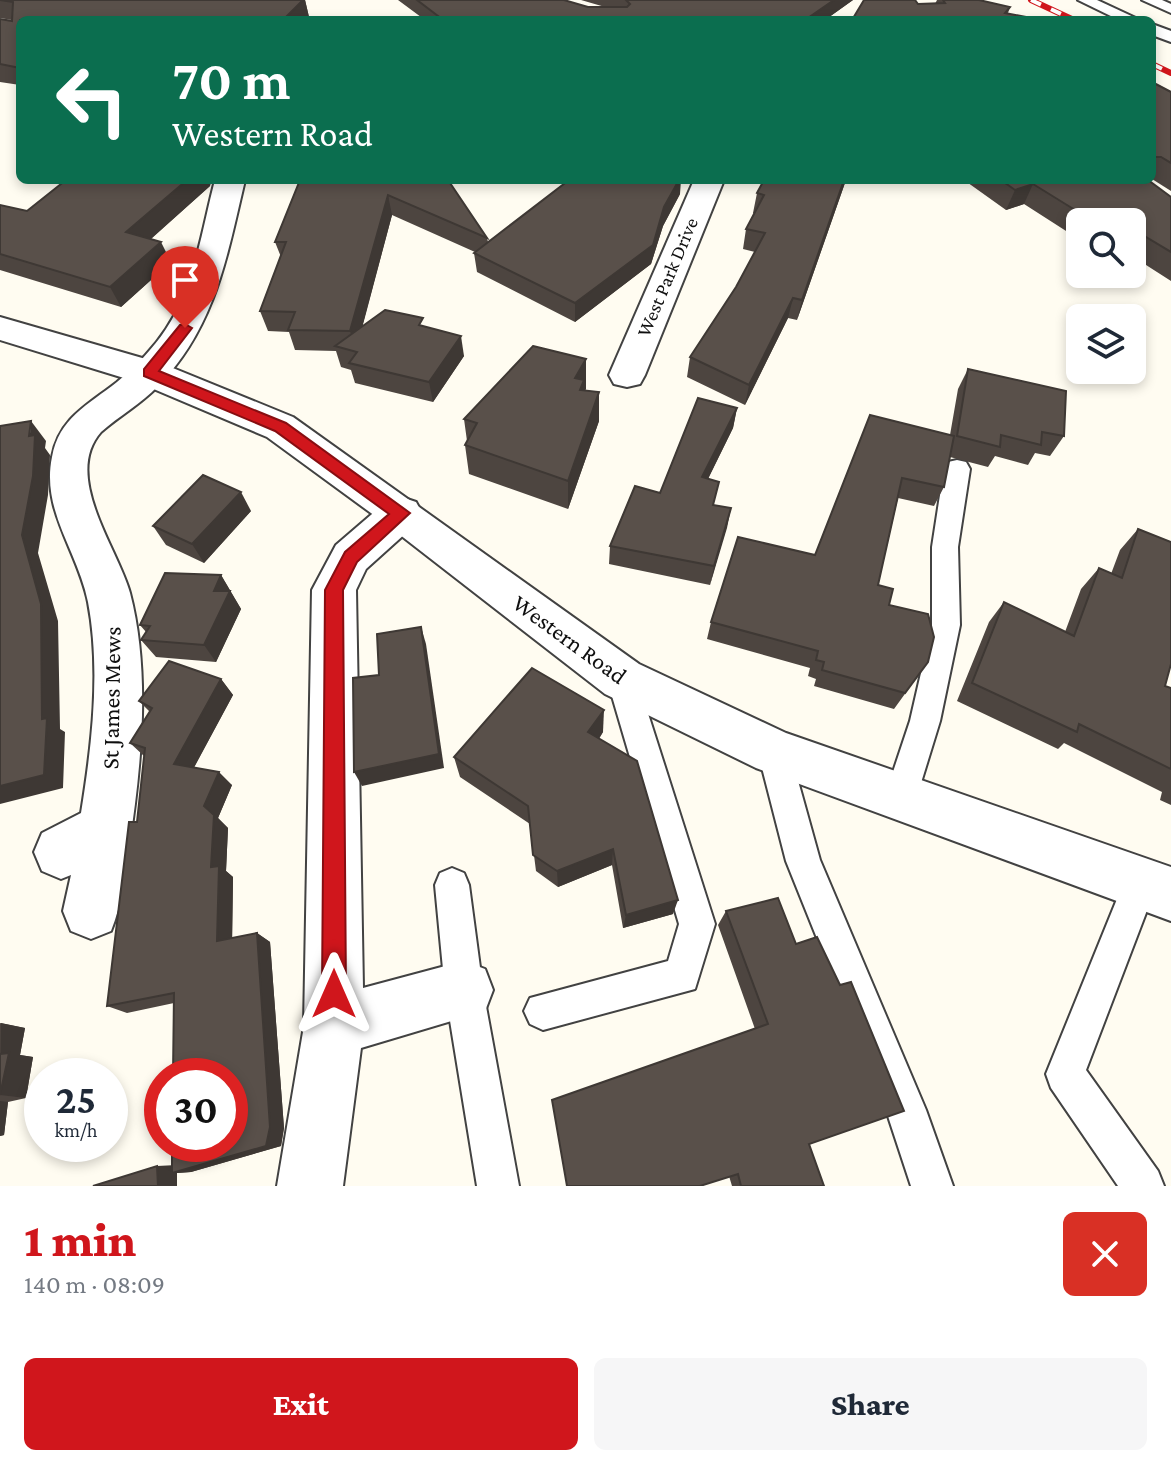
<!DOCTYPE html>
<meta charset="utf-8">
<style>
body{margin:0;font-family:"Crimson Pro",serif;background:#f6f6f7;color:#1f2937;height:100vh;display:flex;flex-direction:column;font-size:30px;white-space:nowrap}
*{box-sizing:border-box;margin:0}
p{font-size:26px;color:#747a83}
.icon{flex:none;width:44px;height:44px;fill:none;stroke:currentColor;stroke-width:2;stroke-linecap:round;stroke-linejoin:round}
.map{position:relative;height:1186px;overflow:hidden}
.drawer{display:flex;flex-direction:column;background:#fff;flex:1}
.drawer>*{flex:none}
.top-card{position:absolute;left:16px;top:16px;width:1140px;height:168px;border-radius:12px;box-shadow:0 4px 12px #0003;background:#0b6e4f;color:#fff;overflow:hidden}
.fabs{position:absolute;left:1066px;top:208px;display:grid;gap:16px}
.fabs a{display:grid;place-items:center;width:80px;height:80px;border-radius:12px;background:#fff;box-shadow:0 4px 12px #0003;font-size:40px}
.speed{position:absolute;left:24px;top:1058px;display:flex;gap:16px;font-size:40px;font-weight:700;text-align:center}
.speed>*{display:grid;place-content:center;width:104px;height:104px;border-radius:50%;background:#fff;box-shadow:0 4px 12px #0003;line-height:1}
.speed small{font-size:20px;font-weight:400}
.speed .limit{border:12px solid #d22;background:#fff;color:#111}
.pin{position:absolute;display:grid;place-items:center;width:68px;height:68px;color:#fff;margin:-82px -34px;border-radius:50% 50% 50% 0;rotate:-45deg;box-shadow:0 0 8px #0007}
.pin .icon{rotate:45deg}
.me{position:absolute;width:88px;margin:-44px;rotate:0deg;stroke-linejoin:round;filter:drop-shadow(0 0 6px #0008)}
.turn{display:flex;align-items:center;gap:28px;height:168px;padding:0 24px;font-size:36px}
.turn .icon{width:104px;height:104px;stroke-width:2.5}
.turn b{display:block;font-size:56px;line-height:68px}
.round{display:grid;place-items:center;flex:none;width:84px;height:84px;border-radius:12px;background:#f6f6f7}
.headline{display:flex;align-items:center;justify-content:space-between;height:136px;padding:0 24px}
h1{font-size:48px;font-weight:800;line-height:60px;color:#d0161c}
.primary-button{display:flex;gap:16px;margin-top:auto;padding:16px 24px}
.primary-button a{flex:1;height:92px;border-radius:12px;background:#d0161c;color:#fff;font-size:32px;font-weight:800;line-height:92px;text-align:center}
.primary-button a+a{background:#f6f6f7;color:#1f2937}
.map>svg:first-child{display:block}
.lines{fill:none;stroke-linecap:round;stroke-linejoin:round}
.service-casing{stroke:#424242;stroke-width:4}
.minor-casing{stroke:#424242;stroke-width:4}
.tertiary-casing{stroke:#424242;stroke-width:4}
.service{fill:#fff;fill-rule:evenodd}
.minor{fill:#fff;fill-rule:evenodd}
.tertiary{fill:#fff;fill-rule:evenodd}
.rail-casing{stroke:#d0161c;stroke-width:6}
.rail{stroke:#fff;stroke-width:4;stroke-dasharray:11;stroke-linecap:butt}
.wall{fill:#4d4540}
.shaded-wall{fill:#3e3834}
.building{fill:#59504a;stroke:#3e3834;stroke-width:2}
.route{fill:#d0161c;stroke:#870e12;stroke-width:2}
.labels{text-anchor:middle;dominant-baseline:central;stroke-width:8;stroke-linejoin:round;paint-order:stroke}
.far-street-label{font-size:20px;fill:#0f0f0f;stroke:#fff}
.street-label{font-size:24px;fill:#0f0f0f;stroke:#fff}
</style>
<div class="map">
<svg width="1171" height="1186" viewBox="0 0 1171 1186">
<rect width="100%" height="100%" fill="#fffcf1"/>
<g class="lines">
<defs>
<g id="service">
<polygon points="1078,0 1097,0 1140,20 1119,20"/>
<polygon points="1142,0 1162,0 1171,4 1171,13"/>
<polygon points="1152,24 1171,31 1171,42 1152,35"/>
<polygon points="957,460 966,462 970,469 958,547 960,625 940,721 916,799 912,810 900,815 888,810 884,799 910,721 932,625 932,547 944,469 948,462"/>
<polygon points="622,666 633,670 637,679 715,924 695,989 543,1030 530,1024 524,1011 530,998 668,961 679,924 607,679 611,670"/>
<polygon points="774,737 785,742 790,752 820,860 926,1110 953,1186 911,1186 886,1110 786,861 758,752 763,742"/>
<polygon points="1140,867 1152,872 1157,884 1086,1070 1158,1171 1164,1186 1118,1186 1051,1088 1046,1074 1128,872"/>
<polygon points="452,868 464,873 469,885 483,990 519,1186 477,1186 445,990 435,885 440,873"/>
</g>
<g id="minor">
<path d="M215 180H245C227 256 215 328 158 386 141 404 119 416 101 432 62 476 118 549 130 593 151 673 141 768 129 847 125 876 122 904 111 931L91 939 71 931 63 911 71 875 61 879 42 871 34 852 42 833 81 813C92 745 101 670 88 602 78 551 41 511 52 457 59 418 88 405 117 382 135 367 153 349 166 329 195 286 202 229 215 180Z"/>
<polygon points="694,180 724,180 645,375 640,384 627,387 614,384 609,375"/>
<polygon points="401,497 416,502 422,513 416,524 366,569 356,590 363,988 464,961 485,969 493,990 485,1011 361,1048 343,1186 277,1186 304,1026 312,590 336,545 386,502"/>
</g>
<polygon id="tertiary" points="0,317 163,364 293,417 639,664 786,733 1171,867 1171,921 756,768 605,694 386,524 267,437 137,382 0,340"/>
</defs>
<use href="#service" class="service-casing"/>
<use href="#minor" class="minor-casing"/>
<use href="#tertiary" class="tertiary-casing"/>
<use href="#service" class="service"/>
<use href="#minor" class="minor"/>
<use href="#tertiary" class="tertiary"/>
<defs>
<g id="rail">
<polyline points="1031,0 1074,20"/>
<polyline points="1152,64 1171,73"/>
</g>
</defs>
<use href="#rail" class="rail-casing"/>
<use href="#rail" class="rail"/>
</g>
<g class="wall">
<polygon points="0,0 305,0 309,17 306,20 20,20 20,85 0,82 0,19 12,20 0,18"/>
<polygon points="398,0 564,0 588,7 605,7 581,0 853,0 825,20 425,20"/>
<polygon points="937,0 979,0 1010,7 1008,13 935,4"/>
<polygon points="1152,82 1171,92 1171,191 1152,179"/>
<polygon points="300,180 448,180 487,238 488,242 680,194 663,226 651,264 575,322 477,272 474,253 475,252 392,215 362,327 425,326 464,356 433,402 355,383 351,370 341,367 336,351 295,350 289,332 268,331 260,311 281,257 275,242"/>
<polygon points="764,180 846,180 797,320 788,318 745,405 687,377 690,357 736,287 755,252 743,249 746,229 754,213 753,213 757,193"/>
<polygon points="964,180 1148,180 1171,197 1171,281 1132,256 1132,222 1080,222 1080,237 1077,238 1024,204 1006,210"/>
<polygon points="210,186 151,239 171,262 121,307 0,270 0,205 27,211"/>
<polygon points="968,369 1064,436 1050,456 1035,453 1028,465 995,456 988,467 950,457 944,487 934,506 898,498 878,585 889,605 928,662 894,709 814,686 816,679 808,676 810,668 707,639 711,622 815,555 950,435 958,389"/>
<polygon points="586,389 585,390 599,421 568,509 469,474 465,445 467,441 464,419"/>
<polygon points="737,408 733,428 708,479 714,505 731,508 710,585 609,564 610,546"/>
<polygon points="251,511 204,563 166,545 153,526"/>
<polygon points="1138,529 1165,686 1171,688 1171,805 1160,800 1162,792 1064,743 1058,749 957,701 989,622 1004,602 1065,632 1081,589 1099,568 1111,574 1120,550"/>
<polygon points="221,575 241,609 216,662 156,657 141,640 146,632 140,625"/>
<polygon points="221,679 233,695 194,767 232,785 218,818 228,828 226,871 233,877 232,938 257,933 270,942 284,1128 281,1146 191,1172 177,1173 172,1165 174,1003 127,1013 107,1006 137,822 144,756 130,743 150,712 139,701"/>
<polygon points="603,732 599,739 673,914 623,928 612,865 558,887 536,871 530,824 460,777 454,757"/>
<polygon points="778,898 809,1144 824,1186 732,1186 729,1176 755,1029 718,925 726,911"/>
<polygon points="0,1023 25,1028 20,1055 33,1057 26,1098 8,1102 4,1135 0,1136"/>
</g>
<g class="shaded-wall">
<polygon points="303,0 305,0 309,17 306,20 283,20"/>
<polygon points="834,0 853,0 825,20 805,20"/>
<polygon points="187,180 212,180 210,186 136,252 126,232"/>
<polygon points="679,180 681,180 680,194 663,226 651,264 575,322 575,303 664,207"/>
<polygon points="844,180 846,180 797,320 802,300"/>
<polygon points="1033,184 1024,204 1006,210 1015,190"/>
<polygon points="388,195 392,215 356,351 350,331"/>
<polygon points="1095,215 1091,222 1086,222 1088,218"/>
<polygon points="161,242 171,262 121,307 110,287"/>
<polygon points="793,298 788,318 745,405 749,385"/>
<polygon points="461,336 464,356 433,402 429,382"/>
<polygon points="586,359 586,389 584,392 584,409 575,378"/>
<polygon points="599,392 599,421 568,509 568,481"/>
<polygon points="737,408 733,428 699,497 702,477"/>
<polygon points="31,421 46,441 45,448 50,455 48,495 38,553 58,621 60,729 65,732 63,788 0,804 0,786 42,719 22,535"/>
<polygon points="241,492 251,511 204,563 192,544"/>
<polygon points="731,508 727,528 710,585 714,566"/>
<polygon points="221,575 241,609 216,662 204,645 214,591"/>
<polygon points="421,627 426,644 444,768 362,786 354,772"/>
<polygon points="221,679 233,695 189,777 174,764"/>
<polygon points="604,710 603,732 588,754 588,732"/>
<polygon points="219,772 232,785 218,818 228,828 226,871 233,877 232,950 217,941 204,806"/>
<polygon points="613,849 612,865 558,887 557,871"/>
<polygon points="678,900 673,914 623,928 626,915"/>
<polygon points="257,933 270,942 284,1128 281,1146 191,1172 177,1173 177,1186 158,1186 157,1166 177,1165"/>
<polygon points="1,1023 25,1028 20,1055 33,1057 26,1098 0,1095"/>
<polygon points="0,1101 8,1102 4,1135 0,1136"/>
</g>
<g class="building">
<polygon points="0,0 303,0 283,20 20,20 20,68 0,64 0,19 12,21 13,2"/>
<polygon points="417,0 564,0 588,7 627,7 630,4 626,0 834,0 805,20 433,20 438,16"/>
<polygon points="864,0 915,0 918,4 945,3 943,0 979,0 1010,7 1005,13 1026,17 1024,20 852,20"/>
<polygon points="1152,82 1171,92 1171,163 1161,157 1152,157"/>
<polygon points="66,180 187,180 126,232 161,242 110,287 0,254 0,205 27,211"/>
<polygon points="300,180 448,180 487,238 388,195 350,331 288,330 295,312 260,311 286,242 275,242"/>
<polygon points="569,180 679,180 664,207 653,245 575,303 474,253"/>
<polygon points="764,180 844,180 802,300 793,298 749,385 690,357 736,287 765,233 746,229 764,195 757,193"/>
<polygon points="1001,180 1148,180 1171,197 1171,252 1136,231 1132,232 1132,222 1104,222 1095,215 1088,218 1033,184 1015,190"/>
<polygon points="385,310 423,318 419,325 461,336 429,382 349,363 357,352 335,346"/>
<polygon points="533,346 586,359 575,378 584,380 580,390 599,392 568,481 465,445 477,423 464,419"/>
<polygon points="968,369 1066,391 1064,436 1042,432 1041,445 1001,435 1000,447 957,436"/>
<polygon points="698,398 737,408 702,477 719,482 713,505 731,508 714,566 610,546 635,486 660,493"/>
<polygon points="870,415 954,436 944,487 902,478 878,585 893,589 889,605 928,614 934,637 928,662 905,693 822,670 824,662 816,660 818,651 711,622 738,537 815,555"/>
<polygon points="31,421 29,436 35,435 33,476 22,535 41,604 42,719 47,718 44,775 0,786 0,426"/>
<polygon points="203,475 241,492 192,544 153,526"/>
<polygon points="1138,529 1171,542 1171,664 1165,686 1171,688 1171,769 1079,724 1077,732 972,683 1004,602 1074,636 1099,568 1122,578"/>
<polygon points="165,573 221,575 214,591 230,591 204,645 141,640 150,626 140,625"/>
<polygon points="421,627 439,754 354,772 353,678 379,675 377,634"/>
<polygon points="169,661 221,679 174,764 219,772 204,806 214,815 211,867 219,866 217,941 257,933 270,1127 266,1146 172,1173 172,1144 230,1144 230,1076 173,1076 174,993 107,1006 129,822 137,822 145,748 130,743 152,708 139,701"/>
<polygon points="532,668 604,710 588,732 637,761 678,900 626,915 613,849 557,871 533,855 528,806 454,757"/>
<polygon points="778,898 796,944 817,937 840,985 851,982 904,1111 809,1144 824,1186 741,1186 738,1174 700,1186 567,1186 552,1100 768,1024 726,911"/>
<polygon points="9,1053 0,1095 0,1054"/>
<polygon points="157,1166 158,1186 93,1186"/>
</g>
<polygon class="route" points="185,324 192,328 159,371 286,423 410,513 357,562 343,590 346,994 343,1003 334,1006 326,1003 322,994 325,590 345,552 389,514 275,431 144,376 144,369 180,325"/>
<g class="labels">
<g class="far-street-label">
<text transform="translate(667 277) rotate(-67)">West Park Drive</text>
</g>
<g class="street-label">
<text transform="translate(570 639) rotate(36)">Western Road</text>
<text transform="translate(111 698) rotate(-89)">St James Mews</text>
</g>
</g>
</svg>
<div class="fabs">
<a><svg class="icon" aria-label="search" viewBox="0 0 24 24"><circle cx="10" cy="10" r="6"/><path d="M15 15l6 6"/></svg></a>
<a><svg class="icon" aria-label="layers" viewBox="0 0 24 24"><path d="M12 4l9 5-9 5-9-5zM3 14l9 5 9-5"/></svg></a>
</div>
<div class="speed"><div>25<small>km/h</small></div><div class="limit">30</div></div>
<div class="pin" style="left:185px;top:328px;background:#d93025"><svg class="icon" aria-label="arrive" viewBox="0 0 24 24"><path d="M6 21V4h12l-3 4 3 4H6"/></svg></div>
<svg class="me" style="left:334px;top:994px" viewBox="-20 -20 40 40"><path d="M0-17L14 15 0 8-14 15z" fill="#d0161c" stroke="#fff" stroke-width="4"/></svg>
<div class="top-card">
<div class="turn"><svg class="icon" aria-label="left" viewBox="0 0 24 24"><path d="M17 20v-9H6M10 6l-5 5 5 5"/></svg><div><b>70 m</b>Western Road</div></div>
</div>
</div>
<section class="drawer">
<div class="headline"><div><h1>1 min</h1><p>140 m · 08:09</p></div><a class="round" style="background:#d93025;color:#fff"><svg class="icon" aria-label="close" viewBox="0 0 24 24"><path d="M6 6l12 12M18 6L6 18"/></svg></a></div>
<div class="primary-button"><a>Exit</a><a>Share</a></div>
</section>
